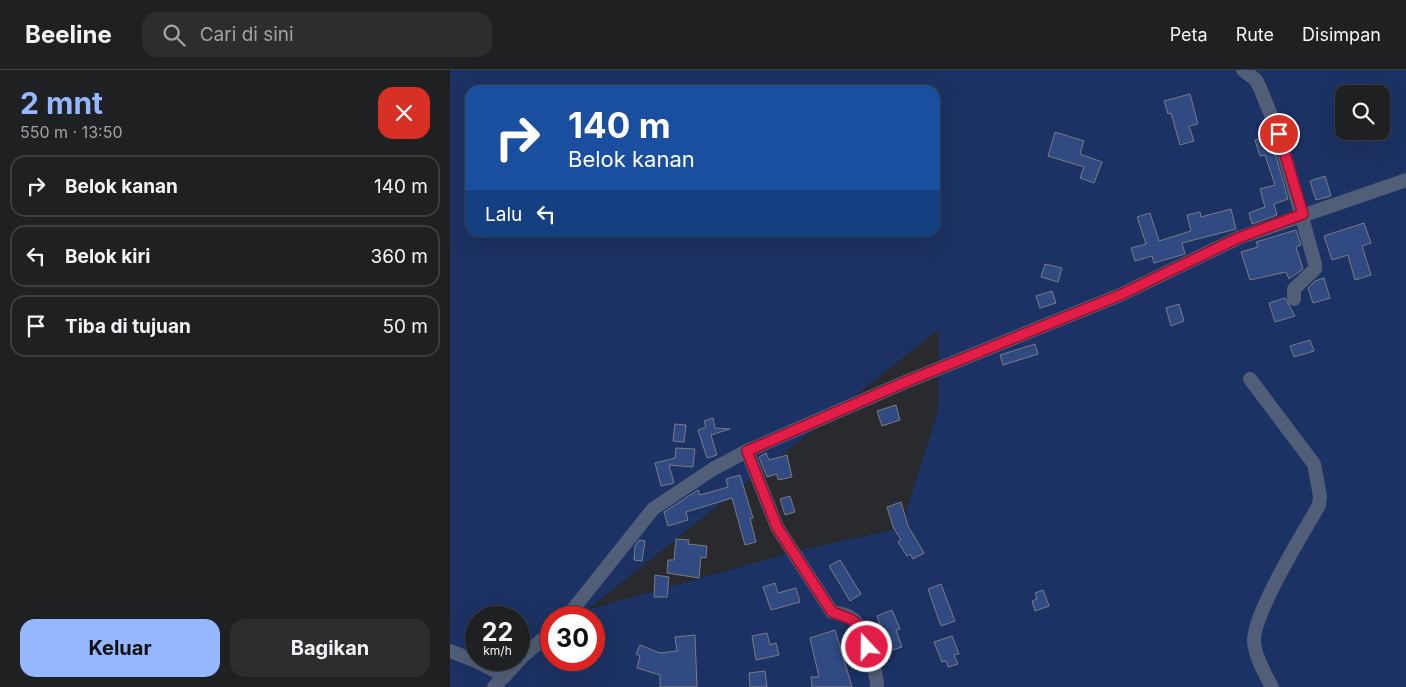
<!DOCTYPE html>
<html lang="id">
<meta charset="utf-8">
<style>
body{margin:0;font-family:Inter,sans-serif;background:#2b2d2f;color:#f1f3f6;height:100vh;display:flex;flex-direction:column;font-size:19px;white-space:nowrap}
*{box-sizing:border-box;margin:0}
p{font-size:16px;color:#a1a3a5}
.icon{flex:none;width:28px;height:28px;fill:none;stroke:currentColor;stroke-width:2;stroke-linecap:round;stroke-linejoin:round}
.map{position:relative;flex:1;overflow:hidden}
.side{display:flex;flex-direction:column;background:#1e2022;width:450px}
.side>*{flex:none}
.hud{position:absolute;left:15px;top:15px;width:475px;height:152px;border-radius:15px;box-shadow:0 5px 20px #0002,0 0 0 1px #3c3e40;background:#1a4fa0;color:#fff;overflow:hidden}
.tools{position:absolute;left:885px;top:15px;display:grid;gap:10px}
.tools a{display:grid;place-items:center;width:55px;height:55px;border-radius:10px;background:#1e2022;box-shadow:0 5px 20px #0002,0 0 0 1px #3c3e40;font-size:25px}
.speed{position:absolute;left:15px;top:536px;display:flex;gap:10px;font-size:25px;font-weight:700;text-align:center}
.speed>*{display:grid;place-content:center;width:65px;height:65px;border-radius:50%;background:#1e2022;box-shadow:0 5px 20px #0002,0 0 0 1px #3c3e40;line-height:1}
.speed small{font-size:12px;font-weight:400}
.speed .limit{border:8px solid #d22;background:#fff;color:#111}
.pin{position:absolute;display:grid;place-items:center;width:42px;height:42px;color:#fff;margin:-21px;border:2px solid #fff;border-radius:50%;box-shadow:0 1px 5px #0007}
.me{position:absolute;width:55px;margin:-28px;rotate:339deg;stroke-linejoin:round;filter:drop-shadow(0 0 4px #0008)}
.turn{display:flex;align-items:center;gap:18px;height:105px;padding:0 20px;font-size:22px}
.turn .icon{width:65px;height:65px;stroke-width:2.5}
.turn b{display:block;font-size:35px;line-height:42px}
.then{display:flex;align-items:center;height:48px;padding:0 20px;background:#0003;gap:10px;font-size:19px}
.round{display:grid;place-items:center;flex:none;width:52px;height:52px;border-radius:15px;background:#2b2d2f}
.head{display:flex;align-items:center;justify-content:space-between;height:85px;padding:0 20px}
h1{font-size:30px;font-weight:700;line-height:38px;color:#94b7fd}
.button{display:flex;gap:10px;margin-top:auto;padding:10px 20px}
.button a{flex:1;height:58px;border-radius:15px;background:#94b7fd;color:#111;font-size:20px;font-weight:700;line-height:58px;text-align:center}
.button a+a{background:#2b2d2f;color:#f1f3f6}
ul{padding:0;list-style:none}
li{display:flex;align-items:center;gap:15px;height:62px;margin:0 10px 8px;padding:0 10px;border:2px solid #3c3e40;border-radius:15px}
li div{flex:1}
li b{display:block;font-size:19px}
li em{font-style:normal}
header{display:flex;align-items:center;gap:30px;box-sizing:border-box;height:70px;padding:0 25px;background:#1e2022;border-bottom:1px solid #3c3e40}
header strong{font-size:24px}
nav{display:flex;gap:28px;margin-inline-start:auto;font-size:18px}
.search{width:350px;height:45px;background:#2b2d2f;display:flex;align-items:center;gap:12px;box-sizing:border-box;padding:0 18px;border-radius:15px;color:#a1a3a5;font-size:19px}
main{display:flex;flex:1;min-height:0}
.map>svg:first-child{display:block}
.green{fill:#1c3264;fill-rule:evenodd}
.building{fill:#314a82;stroke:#7a7c80}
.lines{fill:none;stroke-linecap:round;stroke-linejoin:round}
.minor{stroke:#515e77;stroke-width:14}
.route-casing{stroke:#92132f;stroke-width:12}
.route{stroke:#e11d48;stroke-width:9}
</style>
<header>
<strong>Beeline</strong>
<div class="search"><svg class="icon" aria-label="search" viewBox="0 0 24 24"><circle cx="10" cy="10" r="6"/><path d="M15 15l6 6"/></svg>Cari di sini</div>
<nav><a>Peta</a><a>Rute</a><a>Disimpan</a></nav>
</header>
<main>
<section class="side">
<div class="head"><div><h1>2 mnt</h1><p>550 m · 13:50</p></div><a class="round" style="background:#d93025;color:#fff"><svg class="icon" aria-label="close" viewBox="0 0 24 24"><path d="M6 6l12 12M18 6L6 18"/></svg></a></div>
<ul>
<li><svg class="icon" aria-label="right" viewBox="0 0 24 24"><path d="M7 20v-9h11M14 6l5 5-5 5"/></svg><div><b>Belok kanan</b></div><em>140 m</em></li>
<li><svg class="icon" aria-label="left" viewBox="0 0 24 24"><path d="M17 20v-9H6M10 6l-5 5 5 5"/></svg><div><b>Belok kiri</b></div><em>360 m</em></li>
<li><svg class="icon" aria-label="arrive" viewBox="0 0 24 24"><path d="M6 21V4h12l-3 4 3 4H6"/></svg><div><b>Tiba di tujuan</b></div><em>50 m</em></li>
</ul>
<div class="button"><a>Keluar</a><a>Bagikan</a></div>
</section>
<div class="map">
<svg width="956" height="617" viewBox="0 0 956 617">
<rect width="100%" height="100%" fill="#282a2d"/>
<path class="green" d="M0 0H956V617H0ZM20 20H485V162H20ZM894 24H931V61H894ZM489 259V338L451 458 347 481 137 540ZM26 548H69V590H26ZM101 548H144V590H101Z"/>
<g class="building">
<polygon points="740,24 748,54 739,56 744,71 730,75 721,43 718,44 714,31"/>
<polygon points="605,62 634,71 630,84 652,92 644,113 630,108 634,97 598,86"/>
<polygon points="820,65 838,129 824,134 827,145 802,154 799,143 815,137 810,119 825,115 815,85 810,86 805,70"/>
<polygon points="875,106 881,126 866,130 860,111"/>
<polygon points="781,139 786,159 732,173 735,184 704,193 702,186 685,191 681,178 696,174 687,147 700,143 709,171 741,161 737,145 750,142 751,147"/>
<polygon points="914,153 921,173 912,176 921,205 905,210 898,185 882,190 874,166"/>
<polygon points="846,160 851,175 846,177 853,199 839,209 836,202 800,210 791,182 808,177 806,172"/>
<polygon points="595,194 612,198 608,212 591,207"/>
<polygon points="874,208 880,228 863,233 858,218 865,211"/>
<polygon points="602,221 606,233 590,238 586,226"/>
<polygon points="835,228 845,246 825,252 819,233"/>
<polygon points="729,234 734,251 721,256 716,238"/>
<polygon points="860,270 864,281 844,287 840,276"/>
<polygon points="585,274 588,284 553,295 550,285"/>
<polygon points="446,335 450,350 432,356 427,341"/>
<polygon points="263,348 265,358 280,359 261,365 267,385 257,388 248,360 256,357 254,351"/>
<polygon points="225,354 236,355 234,372 223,371"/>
<polygon points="226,378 245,379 243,397 219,395 224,413 211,416 205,393 225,388"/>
<polygon points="316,383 319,390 337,385 342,407 328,410 327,404 317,407 309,387"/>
<polygon points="290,405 303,448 300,448 306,472 295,475 282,428 236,442 238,450 218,456 214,442 248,420 250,425 278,417 276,409"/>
<polygon points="340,426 345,442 335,445 330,429"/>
<polygon points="451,432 458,456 474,483 463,489 460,484 457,486 448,472 451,470 443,457 437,437"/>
<polygon points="226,469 239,470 238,474 257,476 256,488 251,487 249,508 217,503 218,490 224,490"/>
<polygon points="189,470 195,471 192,491 184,490 185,476"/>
<polygon points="390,490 411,524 400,531 379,496"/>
<polygon points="205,505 219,507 217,527 204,527"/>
<polygon points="325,513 328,523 346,518 350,532 321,540 313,517"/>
<polygon points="491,514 505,551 491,556 478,519"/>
<polygon points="593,520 599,536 585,541 582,531 587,529 585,523"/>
<polygon points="442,540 450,559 446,560 452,577 439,581 427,546"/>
<polygon points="385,560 402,617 362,617 361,607 369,607 360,568"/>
<polygon points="317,563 320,575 326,573 329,585 306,590 302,566"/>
<polygon points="245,565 247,617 210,617 210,605 187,598 190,586 186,584 190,575 210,583 227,581 225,567"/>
<polygon points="502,566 509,584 504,585 508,594 498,597 496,591 492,592 484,572"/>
<polygon points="315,601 317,617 300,617 299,603"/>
</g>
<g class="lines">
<g class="minor">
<polyline points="793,0 806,10 810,18 829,65 865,194 865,199 844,219 844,229"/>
<path d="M800 309 864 394 870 426 869 435C853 464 805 540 804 570 804 585 815 604 822 617"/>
<path d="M297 381 327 457 382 542C390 544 398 544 404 550 414 559 427 604 427 617"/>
<polyline points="116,548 203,439 263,399 297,381 453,313 670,225 788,168 956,110"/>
<polyline points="0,581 26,591 55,606"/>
<polyline points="44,617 73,586 101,562"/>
</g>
</g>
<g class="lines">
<defs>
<path id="route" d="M417 577C409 550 407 551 382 542L327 457 297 381 453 313 670 225 788 168 853 144 829 64"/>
</defs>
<use href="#route" class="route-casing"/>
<use href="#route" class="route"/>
</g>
</svg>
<div class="tools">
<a><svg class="icon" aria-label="search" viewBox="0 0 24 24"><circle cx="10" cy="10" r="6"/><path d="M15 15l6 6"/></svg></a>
</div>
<div class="speed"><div>22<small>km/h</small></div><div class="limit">30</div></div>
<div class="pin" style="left:829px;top:64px;background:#d93025"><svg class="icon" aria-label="arrive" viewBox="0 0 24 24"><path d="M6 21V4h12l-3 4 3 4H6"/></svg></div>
<svg class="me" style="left:417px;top:577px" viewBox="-20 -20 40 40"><circle r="17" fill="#e11d48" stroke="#fff" stroke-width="3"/><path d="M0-11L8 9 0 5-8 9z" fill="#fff"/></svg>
<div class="hud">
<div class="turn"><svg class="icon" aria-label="right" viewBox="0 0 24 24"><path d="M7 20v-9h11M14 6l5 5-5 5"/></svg><div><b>140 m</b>Belok kanan</div></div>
<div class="then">Lalu<svg class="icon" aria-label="left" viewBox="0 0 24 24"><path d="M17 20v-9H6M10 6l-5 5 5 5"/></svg></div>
</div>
</div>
</main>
